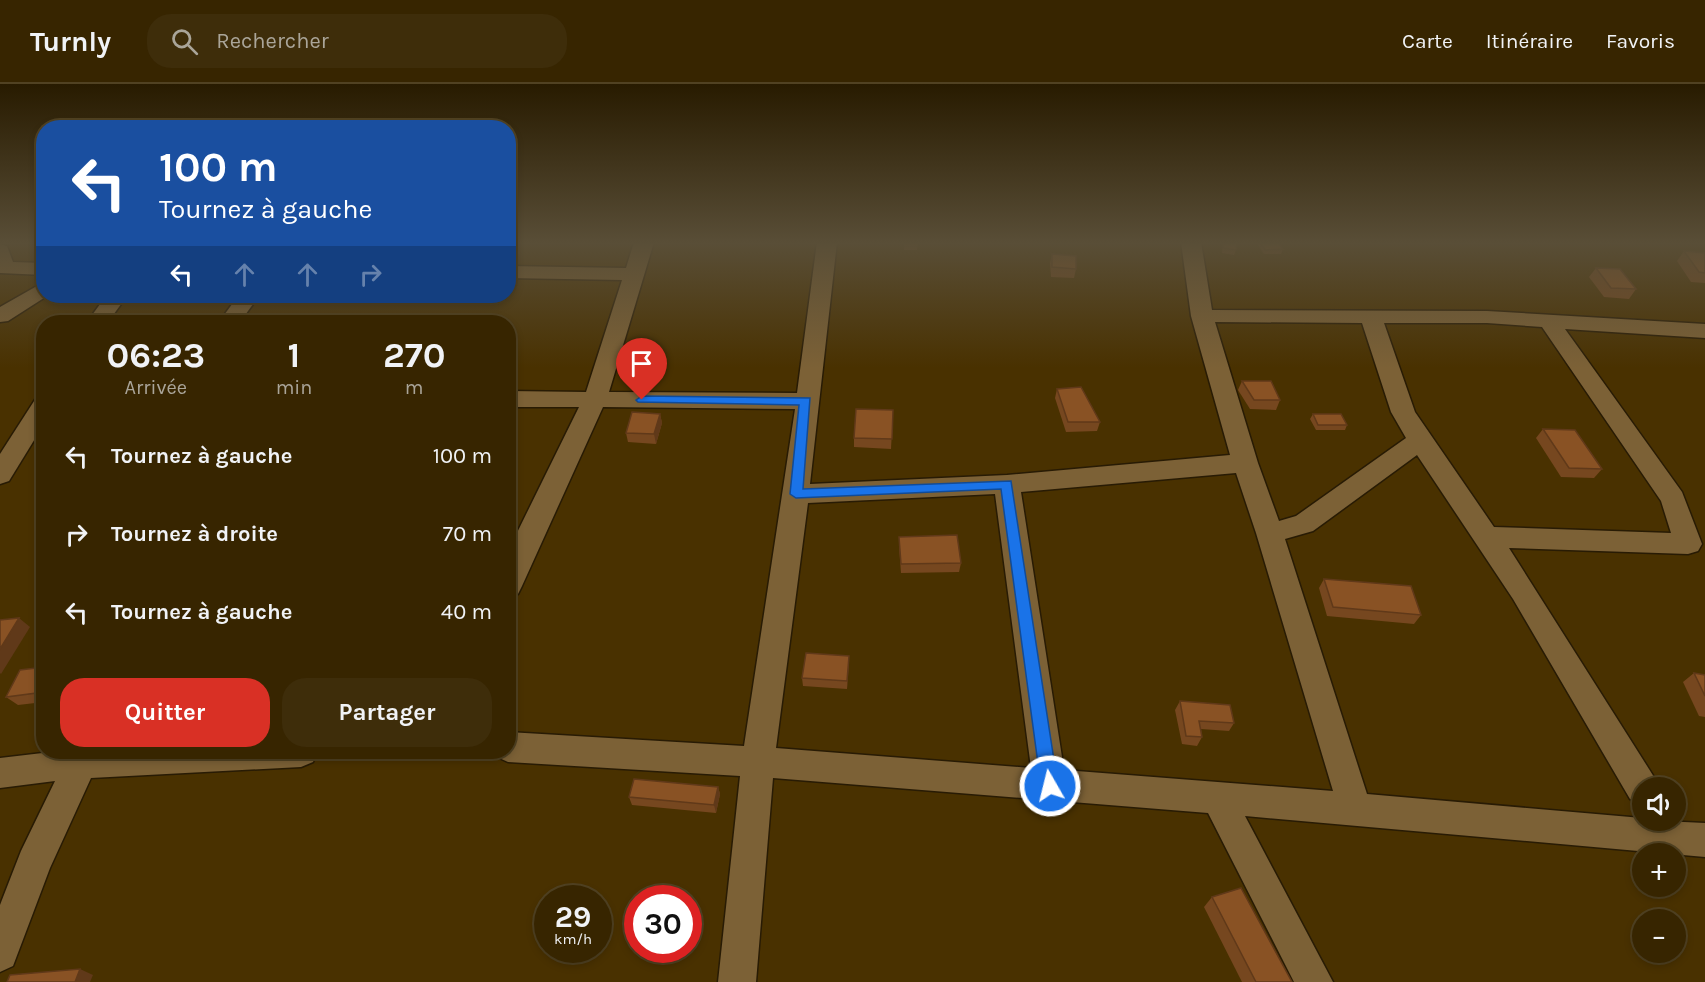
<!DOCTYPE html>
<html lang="fr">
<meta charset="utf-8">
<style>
body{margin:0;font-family:Karla,sans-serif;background:#3e2d0a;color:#f1f3f6;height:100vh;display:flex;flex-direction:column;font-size:22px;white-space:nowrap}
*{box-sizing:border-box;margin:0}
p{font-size:20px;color:#aaa599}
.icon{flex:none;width:33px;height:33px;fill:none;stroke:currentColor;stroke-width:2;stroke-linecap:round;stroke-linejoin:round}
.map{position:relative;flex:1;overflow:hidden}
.details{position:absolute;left:36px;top:231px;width:480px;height:444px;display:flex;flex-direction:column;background:#372500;border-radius:24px;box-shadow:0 3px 9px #0003,0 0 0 2px #514222}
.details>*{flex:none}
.hud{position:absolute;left:36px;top:36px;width:480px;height:183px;border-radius:24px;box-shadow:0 3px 9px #0003,0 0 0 2px #514222;background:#1a4fa0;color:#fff;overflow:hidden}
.controls{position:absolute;left:1632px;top:693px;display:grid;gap:12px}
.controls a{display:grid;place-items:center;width:54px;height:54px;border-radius:50%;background:#372500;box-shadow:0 3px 9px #0003,0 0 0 2px #514222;font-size:30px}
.speed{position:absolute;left:534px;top:801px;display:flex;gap:12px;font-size:30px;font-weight:700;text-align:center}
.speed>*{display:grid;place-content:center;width:78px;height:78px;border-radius:50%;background:#372500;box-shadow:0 3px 9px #0003,0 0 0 2px #514222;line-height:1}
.speed small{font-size:15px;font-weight:400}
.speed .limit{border:9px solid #d22;background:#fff;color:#111}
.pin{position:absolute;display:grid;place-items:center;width:51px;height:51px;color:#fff;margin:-62px -26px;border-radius:50% 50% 50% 0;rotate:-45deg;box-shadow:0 0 6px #0007}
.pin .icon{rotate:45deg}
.me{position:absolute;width:66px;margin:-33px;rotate:352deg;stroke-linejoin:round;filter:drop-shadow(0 0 4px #0008)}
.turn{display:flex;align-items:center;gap:21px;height:126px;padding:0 24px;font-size:27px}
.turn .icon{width:78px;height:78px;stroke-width:2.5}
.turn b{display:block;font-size:42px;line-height:51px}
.lanes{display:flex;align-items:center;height:57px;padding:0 24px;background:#0003;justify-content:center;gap:30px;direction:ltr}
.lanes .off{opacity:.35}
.eta{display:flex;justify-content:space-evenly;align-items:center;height:102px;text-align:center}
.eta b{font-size:36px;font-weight:700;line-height:42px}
.button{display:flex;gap:12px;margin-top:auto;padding:12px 24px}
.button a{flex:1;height:69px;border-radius:24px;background:#d93025;color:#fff;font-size:24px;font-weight:700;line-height:69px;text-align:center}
.button a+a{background:#3e2d0a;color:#f1f3f6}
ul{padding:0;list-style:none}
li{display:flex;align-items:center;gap:18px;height:78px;padding:0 24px}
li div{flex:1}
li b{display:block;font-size:22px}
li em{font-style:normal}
header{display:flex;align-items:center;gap:36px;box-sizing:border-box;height:84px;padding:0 30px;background:#372500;border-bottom:2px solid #514222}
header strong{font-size:28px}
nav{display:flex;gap:33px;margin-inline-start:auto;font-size:21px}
.search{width:420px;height:54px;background:#3e2d0a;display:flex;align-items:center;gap:15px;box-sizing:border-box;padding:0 21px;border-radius:24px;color:#aaa599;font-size:22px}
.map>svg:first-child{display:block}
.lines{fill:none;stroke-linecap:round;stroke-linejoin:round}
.minor-casing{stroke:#281b04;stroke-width:3}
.minor{fill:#7c6136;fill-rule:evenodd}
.wall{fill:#76471f}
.shaded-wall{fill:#603919}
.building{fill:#895224;stroke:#603919;stroke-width:1.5}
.route{fill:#1a73e8;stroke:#114b97;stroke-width:1.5}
</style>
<header>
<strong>Turnly</strong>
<div class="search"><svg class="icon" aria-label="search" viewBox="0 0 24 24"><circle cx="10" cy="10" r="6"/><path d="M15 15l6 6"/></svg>Rechercher</div>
<nav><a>Carte</a><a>Itinéraire</a><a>Favoris</a></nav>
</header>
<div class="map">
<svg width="1705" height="898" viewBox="0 0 1705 898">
<rect width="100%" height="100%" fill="#493100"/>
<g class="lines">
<defs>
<g id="minor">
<path d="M634 158H654L609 308 797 309 817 158H837L810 400 1007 391 1230 371 1191 232 1181 158H1201L1212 226 1487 227 1705 240V254L1565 245 1682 408 1702 460 1698 467 1688 470 1509 464 1654 693 1659 704H1642V719L1630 715 1513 515 1417 371 1313 447 1285 455 1367 710 1642 734V736L1705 739V773L1245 732 1333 898H1294L1208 729 773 694 756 898H718L740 692 508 678 497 673 494 668H508V648L744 662 795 325 603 323 522 502 518 510 508 513V467L579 323H508V307L586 308 622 196 508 194V182L626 184ZM1215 238 1362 239 1391 328 1406 354 1296 432 1279 437 1258 379ZM1384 239H1487L1542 243 1661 417 1671 449 1494 443 1415 328ZM1236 389 1256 449 1333 707 1064 686 1021 408ZM995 410 1031 684 776 664 808 419Z"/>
<polygon points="0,160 7,162 13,178 44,179 44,191 0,189"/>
<polygon points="44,198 44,212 47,212 8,237 0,238 0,223"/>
<polygon points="106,212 127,212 108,238 87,238"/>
<polygon points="238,212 259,212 240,238 219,238"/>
<polygon points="44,312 44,340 9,397 0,400 0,370 36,314"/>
<polygon points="51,668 317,668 313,678 301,683 91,694 50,784 13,882 0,888 0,821 21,767 55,697 0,704 0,674"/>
</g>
</defs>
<use href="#minor" class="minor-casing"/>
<use href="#minor" class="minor"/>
</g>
<g class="wall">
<polygon points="904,158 918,158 917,166 904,166"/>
<polygon points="1223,158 1237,158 1236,166 1234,171 1222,169"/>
<polygon points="1256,158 1278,158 1283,165 1281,170 1264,170"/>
<polygon points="1684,167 1705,169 1705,199 1691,198 1677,177"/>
<polygon points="1052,170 1076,185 1074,194 1051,193 1050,179"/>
<polygon points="1596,184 1636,205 1629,215 1604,213 1589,193"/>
<polygon points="1242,297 1280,316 1276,326 1250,325 1238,306"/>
<polygon points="1057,305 1100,338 1097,347 1066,348 1055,314"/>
<polygon points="893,326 891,365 854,363 854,354"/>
<polygon points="660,330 662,339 656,360 628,358 626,349"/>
<polygon points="1313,330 1347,341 1345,346 1316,346 1310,335"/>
<polygon points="1543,345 1602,385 1594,394 1561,393 1536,354"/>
<polygon points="899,453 961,479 959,488 901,489 899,462"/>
<polygon points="1324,495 1421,531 1414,540 1327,532 1319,504"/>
<polygon points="849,572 847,605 803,602 802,594"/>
<polygon points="44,583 44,618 18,621 6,613"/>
<polygon points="1694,589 1705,591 1705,633 1699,632 1683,598"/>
<polygon points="1180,617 1234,639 1229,647 1201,645 1202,653 1197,662 1182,660 1175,626"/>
<polygon points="718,703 720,710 716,729 632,721 629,713"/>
<polygon points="1212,813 1292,898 1242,898 1204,823"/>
</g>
<g class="shaded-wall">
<polygon points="660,330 662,339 656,360 654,350"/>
<polygon points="19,534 30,543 1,590 0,589 0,565"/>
<polygon points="849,572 849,581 847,605 847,597"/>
<polygon points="718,703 720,710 716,729 714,721"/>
<polygon points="80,885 93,891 90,898 75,898"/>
</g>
<g class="building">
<polygon points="1224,158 1237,158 1236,166 1223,164"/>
<polygon points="1260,158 1278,158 1283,165 1265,166"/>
<polygon points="1684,167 1705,169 1705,189 1699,188"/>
<polygon points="1052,170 1076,172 1076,185 1052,183"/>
<polygon points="1596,184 1620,185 1636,205 1611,204"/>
<polygon points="1242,297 1271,297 1280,316 1254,316"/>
<polygon points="1081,303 1100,338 1068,338 1057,305"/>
<polygon points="856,325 893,326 892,355 854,354"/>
<polygon points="632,328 660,330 654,350 626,349"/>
<polygon points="1313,330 1341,330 1347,341 1318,341"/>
<polygon points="1543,345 1575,346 1602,385 1569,384"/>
<polygon points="957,451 961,479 901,480 899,453"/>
<polygon points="1324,495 1411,502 1421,531 1333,523"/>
<polygon points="19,534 0,565 0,536"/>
<polygon points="806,569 849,572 847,597 802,594"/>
<polygon points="44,583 44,608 6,613 20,586"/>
<polygon points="1694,589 1705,591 1705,612"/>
<polygon points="1180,617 1230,621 1234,639 1199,637 1202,653 1186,652"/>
<polygon points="634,695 718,703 714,721 629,713"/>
<polygon points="1241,804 1292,898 1256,898 1212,813"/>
<polygon points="80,885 75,898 7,898 10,891"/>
</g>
<linearGradient id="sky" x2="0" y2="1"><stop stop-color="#281b00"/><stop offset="0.56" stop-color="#594e37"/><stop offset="1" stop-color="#594e37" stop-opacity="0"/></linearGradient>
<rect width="1705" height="284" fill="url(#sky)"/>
<polygon class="route" points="642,312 810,314 803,405 1011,397 1058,702 1056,708 1050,710 1044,708 1041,702 1001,405 796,414 790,410 799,321 638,318 636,316"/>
</svg>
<div class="controls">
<a><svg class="icon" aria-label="sound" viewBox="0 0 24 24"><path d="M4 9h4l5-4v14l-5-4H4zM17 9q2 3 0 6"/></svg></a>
<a>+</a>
<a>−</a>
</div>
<div class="speed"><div>29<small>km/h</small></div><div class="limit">30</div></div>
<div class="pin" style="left:642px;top:316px;background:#d93025"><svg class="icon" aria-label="arrive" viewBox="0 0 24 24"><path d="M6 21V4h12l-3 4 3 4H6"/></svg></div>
<svg class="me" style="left:1050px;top:702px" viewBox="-20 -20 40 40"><circle r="17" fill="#1a73e8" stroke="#fff" stroke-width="3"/><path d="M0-11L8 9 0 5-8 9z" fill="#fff"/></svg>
<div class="hud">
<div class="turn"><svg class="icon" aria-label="left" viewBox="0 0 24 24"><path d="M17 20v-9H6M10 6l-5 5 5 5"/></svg><div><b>100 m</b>Tournez à gauche</div></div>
<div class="lanes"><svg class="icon" aria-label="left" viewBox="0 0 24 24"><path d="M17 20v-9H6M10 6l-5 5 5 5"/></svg><svg class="icon off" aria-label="ahead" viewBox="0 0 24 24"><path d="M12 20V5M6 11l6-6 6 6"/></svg><svg class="icon off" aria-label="ahead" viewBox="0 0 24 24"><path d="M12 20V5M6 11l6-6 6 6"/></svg><svg class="icon off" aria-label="right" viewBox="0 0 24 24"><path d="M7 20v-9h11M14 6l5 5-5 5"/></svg></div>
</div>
<section class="details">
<div class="eta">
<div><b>06:23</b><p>Arrivée</p></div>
<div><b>1</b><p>min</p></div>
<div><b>270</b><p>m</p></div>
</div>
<ul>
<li><svg class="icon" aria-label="left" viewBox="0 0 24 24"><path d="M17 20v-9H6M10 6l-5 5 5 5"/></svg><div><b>Tournez à gauche</b></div><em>100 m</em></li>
<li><svg class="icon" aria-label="right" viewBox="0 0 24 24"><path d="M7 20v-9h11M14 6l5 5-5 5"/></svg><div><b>Tournez à droite</b></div><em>70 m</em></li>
<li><svg class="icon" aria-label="left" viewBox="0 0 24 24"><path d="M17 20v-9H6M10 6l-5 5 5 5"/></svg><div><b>Tournez à gauche</b></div><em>40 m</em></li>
</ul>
<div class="button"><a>Quitter</a><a>Partager</a></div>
</section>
</div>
